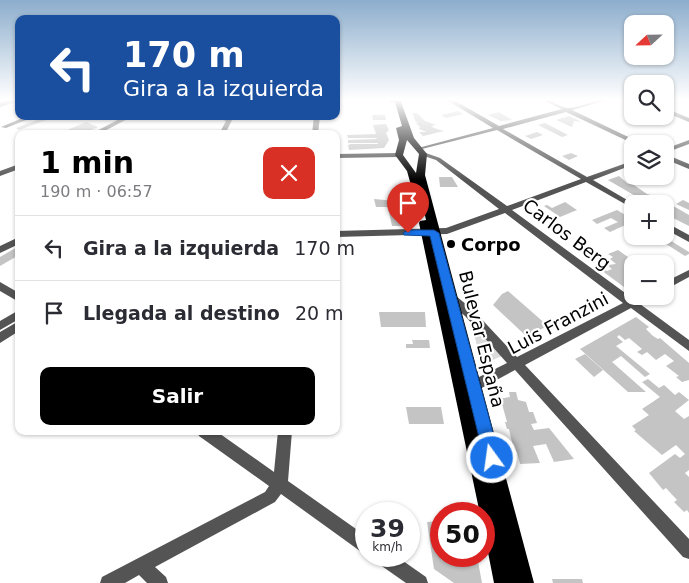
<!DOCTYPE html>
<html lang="es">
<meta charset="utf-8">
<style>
body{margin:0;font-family:"DejaVu Sans",sans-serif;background:#f2f2f3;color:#2b2b33;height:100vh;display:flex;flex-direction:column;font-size:19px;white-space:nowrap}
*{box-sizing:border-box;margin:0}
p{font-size:16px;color:#7c7c81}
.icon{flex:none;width:28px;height:28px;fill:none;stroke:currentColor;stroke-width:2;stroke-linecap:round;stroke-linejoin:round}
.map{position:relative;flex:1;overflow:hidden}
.sheet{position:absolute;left:15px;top:130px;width:325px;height:305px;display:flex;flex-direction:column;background:#fff;border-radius:10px;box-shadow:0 1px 4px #0004}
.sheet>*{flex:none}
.banner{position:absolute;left:15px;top:15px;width:325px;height:105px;border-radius:10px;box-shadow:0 1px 4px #0004;background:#1a4fa0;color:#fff;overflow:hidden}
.needle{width:32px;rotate:248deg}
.fabs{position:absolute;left:624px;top:15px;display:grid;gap:10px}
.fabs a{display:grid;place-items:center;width:50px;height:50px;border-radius:10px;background:#fff;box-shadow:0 1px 4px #0004;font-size:25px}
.speed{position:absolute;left:355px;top:502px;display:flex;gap:10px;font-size:25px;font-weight:700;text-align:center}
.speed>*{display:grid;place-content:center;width:65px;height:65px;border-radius:50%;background:#fff;box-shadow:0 1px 4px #0004;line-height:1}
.speed small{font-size:12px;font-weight:400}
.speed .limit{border:8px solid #d22;background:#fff;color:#111}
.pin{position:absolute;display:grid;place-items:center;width:42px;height:42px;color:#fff;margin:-51px -21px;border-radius:50% 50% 50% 0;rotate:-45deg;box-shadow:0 0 5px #0007}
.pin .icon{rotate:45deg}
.me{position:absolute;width:55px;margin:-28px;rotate:346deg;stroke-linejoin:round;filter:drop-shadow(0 0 4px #0008)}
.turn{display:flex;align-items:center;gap:18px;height:105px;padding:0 25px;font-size:22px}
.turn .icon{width:65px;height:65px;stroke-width:2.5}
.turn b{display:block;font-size:35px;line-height:42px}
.round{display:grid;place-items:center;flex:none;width:52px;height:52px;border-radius:10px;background:#f2f2f3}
.head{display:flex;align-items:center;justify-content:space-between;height:85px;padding:0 25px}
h1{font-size:30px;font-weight:700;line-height:38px;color:#000}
.action{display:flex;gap:10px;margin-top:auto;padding:10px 25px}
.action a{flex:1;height:58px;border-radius:10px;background:#000;color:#fff;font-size:20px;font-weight:700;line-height:58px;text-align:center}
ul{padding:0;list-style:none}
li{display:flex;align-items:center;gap:15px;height:65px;padding:0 25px;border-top:1px solid #e1e1e2}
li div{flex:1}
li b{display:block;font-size:19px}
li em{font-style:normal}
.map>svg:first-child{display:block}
.green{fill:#dbdbdb}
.building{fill:#c4c4c4}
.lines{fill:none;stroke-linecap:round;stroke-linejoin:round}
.minor{fill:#545454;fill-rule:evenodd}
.major{fill:#000;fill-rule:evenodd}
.route{fill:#1a73e8;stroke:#114b97}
.poi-dot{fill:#000;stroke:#fff;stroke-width:2}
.labels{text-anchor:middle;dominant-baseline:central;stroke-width:4.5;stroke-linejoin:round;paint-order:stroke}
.street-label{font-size:18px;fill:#000;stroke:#fff}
.poi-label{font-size:18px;font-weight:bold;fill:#000;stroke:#fff;text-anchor:start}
</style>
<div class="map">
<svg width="689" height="583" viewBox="0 0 689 583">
<rect width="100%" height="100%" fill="#fff"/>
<polygon class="green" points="471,322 504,355 486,363 481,362"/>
<g class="building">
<polygon points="458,111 463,114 446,118 441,115"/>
<polygon points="499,112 512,120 501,121 488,115"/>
<polygon points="412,113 417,113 425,121 436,125 431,126 434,128 444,131 423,136 419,132 427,132 419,129 420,127 416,123 419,123 416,122"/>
<polygon points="372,115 385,115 386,120 373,120"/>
<polygon points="569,116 582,122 574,121 572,127 556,120"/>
<polygon points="45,117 52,118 19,130 16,128"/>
<polygon points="86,122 98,127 82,134 58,134"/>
<polygon points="545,123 568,135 562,137 538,125"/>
<polygon points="386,124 389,130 386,133 389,140 384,148 349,150 348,145 351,144 378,144 378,143 348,143 348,140 377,139 376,138 348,138 347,135 376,134 373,125"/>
<polygon points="537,132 543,135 531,139 525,136"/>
<polygon points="571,153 578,156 569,160 562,156"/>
<polygon points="619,176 628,184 631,183 647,194 658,197 656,198 665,204 649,204 608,180"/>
<polygon points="439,177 452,177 458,187 440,187"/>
<polygon points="374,199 396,201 398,207 404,207 408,226 392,226 388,207 376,207"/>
<polygon points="683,200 689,203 689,210 676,204"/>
<polygon points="565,202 577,210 560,217 544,206 547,205 552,208"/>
<polygon points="668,203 689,215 689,226 665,214 665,204"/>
<polygon points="617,210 632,219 632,222 610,232 604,228 618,222 611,218 597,224 592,220"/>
<polygon points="663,236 689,252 689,254 685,256 655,237"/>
<polygon points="19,246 19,255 0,266 0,257"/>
<polygon points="618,250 638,264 632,264 632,278 626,282 630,284 624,287 601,270 603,269 607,271 612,269 607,265 616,264 610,259 613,257 608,254"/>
<polygon points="508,291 548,326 526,336 493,305 502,294"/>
<polygon points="379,312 425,312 426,327 381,327"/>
<polygon points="636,317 649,327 646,329 653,336 658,339 660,338 689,363 689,380 682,382 676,377 679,376 666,366 674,361 665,354 656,360 647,352 642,355 637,352 642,349 629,338 625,340 619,335 617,337 623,342 616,346 650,374 645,377 621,356 612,362 646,392 628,392 580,349"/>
<polygon points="412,340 429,340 430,348 406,348 406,344 413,344"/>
<polygon points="585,354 603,370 594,377 575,359"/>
<polygon points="648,379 659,388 664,385 675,395 679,392 689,400 675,411 684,419 689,416 689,470 685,473 689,477 689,513 687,510 684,512 674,502 677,500 666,488 663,490 649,473 675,454 680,458 685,454 676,445 662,455 634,431 636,430 632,426 649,415 642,409 660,397 642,382"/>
<polygon points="509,392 516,392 518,400 526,402 529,412 533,412 537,423 531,424 534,430 549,428 574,459 554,462 546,444 533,446 540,463 520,464 517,452 514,452 509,429 507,429 505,422 507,422 502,404 500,404 498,399 510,397"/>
<polygon points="406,407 441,407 444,424 409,424"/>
<polygon points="441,521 441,556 477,556 482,583 454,583 434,569 427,522"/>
<polygon points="552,579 582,579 583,583 553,583"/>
</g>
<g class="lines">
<g class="minor">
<polygon points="12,99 19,99 19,101 0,107 0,103"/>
<polygon points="406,99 392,103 389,101 393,99"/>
<path d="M445 99H452L499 126 562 109 541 99C552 99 558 107 567 108 576 109 597 99 610 99L572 110 643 144H634L566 112 503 129 587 177 632 161V165L593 180 634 204H632V208L586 182 512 210 632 298 636 296H650L640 304 689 340V351L631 308 525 365 689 539V559L683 557 515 370 478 390 474 392 464 390 462 386 464 382 473 380 507 363 465 316 448 302 447 299 448 296H456L473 310 517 357 623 303 505 213 447 234 336 237V231L446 228 499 209 436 160 421 155V153L423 152 440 158 507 206 581 179 497 130 418 150V148L493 128Z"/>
<polygon points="665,108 689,118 689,122 665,112"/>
<polygon points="27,116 36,116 6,128 1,127"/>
<polygon points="125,116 133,116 99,134 91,134"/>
<polygon points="214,116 224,116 232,120 225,134 219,134 226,121"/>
<polygon points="314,116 320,116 318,134 312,134"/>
<polygon points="689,140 689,144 665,153 665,149"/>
<polygon points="336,154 399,153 402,155 399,157 336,158"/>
<polygon points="665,154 689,164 689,169 665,159"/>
<polygon points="19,164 19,169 0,176 0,171"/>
<polygon points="665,222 689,235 689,242 665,229"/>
<polygon points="19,237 19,244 0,253 0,246"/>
<polygon points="689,270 689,277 665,290 665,282"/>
<polygon points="0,282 19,293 19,302 0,291"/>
<polygon points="19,310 19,319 0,330 0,321"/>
<polygon points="19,321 19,331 0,343 0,332"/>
<polygon points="197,431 216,431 274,472 278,431 292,431 288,481 366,536 366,553 360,551 281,494 275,502 155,567 166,577 168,583 147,583 139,575 125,583 100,583 102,577 265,492 269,486 199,436"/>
<polygon points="374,556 396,556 426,577 428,583 406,583 376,562"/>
</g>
<path class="major" d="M394 99H400L414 138 427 154 425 175 534 583H494L484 532V514H480L419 223 420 221 426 220 419 188 412 189 407 171 395 155 399 140 396 128 402 126ZM407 140 419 154 416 173 403 155Z"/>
</g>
<linearGradient id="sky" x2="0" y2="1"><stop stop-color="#8cadcc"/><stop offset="0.55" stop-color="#fff"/><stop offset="1" stop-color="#fff" stop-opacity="0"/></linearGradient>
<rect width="689" height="181" fill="url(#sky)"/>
<polygon class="route" points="408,230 434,230 439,233 500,458 497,463 492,466 486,463 484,458 430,236 404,235 403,233"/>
<circle class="poi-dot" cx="451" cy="244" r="5"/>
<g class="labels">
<g class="street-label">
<text transform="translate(567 234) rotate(37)">Carlos Berg</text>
<text transform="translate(558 323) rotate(-28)">Luis Franzini</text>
<text transform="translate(482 339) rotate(76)">Bulevar España</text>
</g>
<g class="poi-label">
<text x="461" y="244">Corpo</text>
</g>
</g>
</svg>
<div class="fabs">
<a><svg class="needle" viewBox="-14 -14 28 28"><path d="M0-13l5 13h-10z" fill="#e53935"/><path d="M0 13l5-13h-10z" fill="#7c7c81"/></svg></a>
<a><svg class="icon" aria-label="search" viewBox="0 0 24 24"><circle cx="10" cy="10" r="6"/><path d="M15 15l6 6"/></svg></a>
<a><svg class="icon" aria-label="layers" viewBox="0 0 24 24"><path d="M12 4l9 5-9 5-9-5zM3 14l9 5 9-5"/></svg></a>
<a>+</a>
<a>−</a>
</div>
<div class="speed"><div>39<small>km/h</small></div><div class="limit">50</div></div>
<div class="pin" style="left:408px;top:233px;background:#d93025"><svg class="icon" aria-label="arrive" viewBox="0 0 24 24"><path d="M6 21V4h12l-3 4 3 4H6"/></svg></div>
<svg class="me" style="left:492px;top:458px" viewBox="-20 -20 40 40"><circle r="17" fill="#1a73e8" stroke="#fff" stroke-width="3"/><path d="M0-11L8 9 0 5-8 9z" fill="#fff"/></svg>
<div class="banner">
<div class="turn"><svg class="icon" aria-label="left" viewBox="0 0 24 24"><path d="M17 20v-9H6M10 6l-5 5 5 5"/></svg><div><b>170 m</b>Gira a la izquierda</div></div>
</div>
<section class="sheet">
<div class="head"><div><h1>1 min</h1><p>190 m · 06:57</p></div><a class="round" style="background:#d93025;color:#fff"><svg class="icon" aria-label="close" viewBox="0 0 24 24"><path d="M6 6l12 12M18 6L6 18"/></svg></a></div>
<ul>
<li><svg class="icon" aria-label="left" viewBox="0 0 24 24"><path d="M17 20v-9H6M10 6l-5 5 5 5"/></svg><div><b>Gira a la izquierda</b></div><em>170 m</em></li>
<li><svg class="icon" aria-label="arrive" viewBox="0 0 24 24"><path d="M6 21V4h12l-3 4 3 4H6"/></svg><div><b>Llegada al destino</b></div><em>20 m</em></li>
</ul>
<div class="action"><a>Salir</a></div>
</section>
</div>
